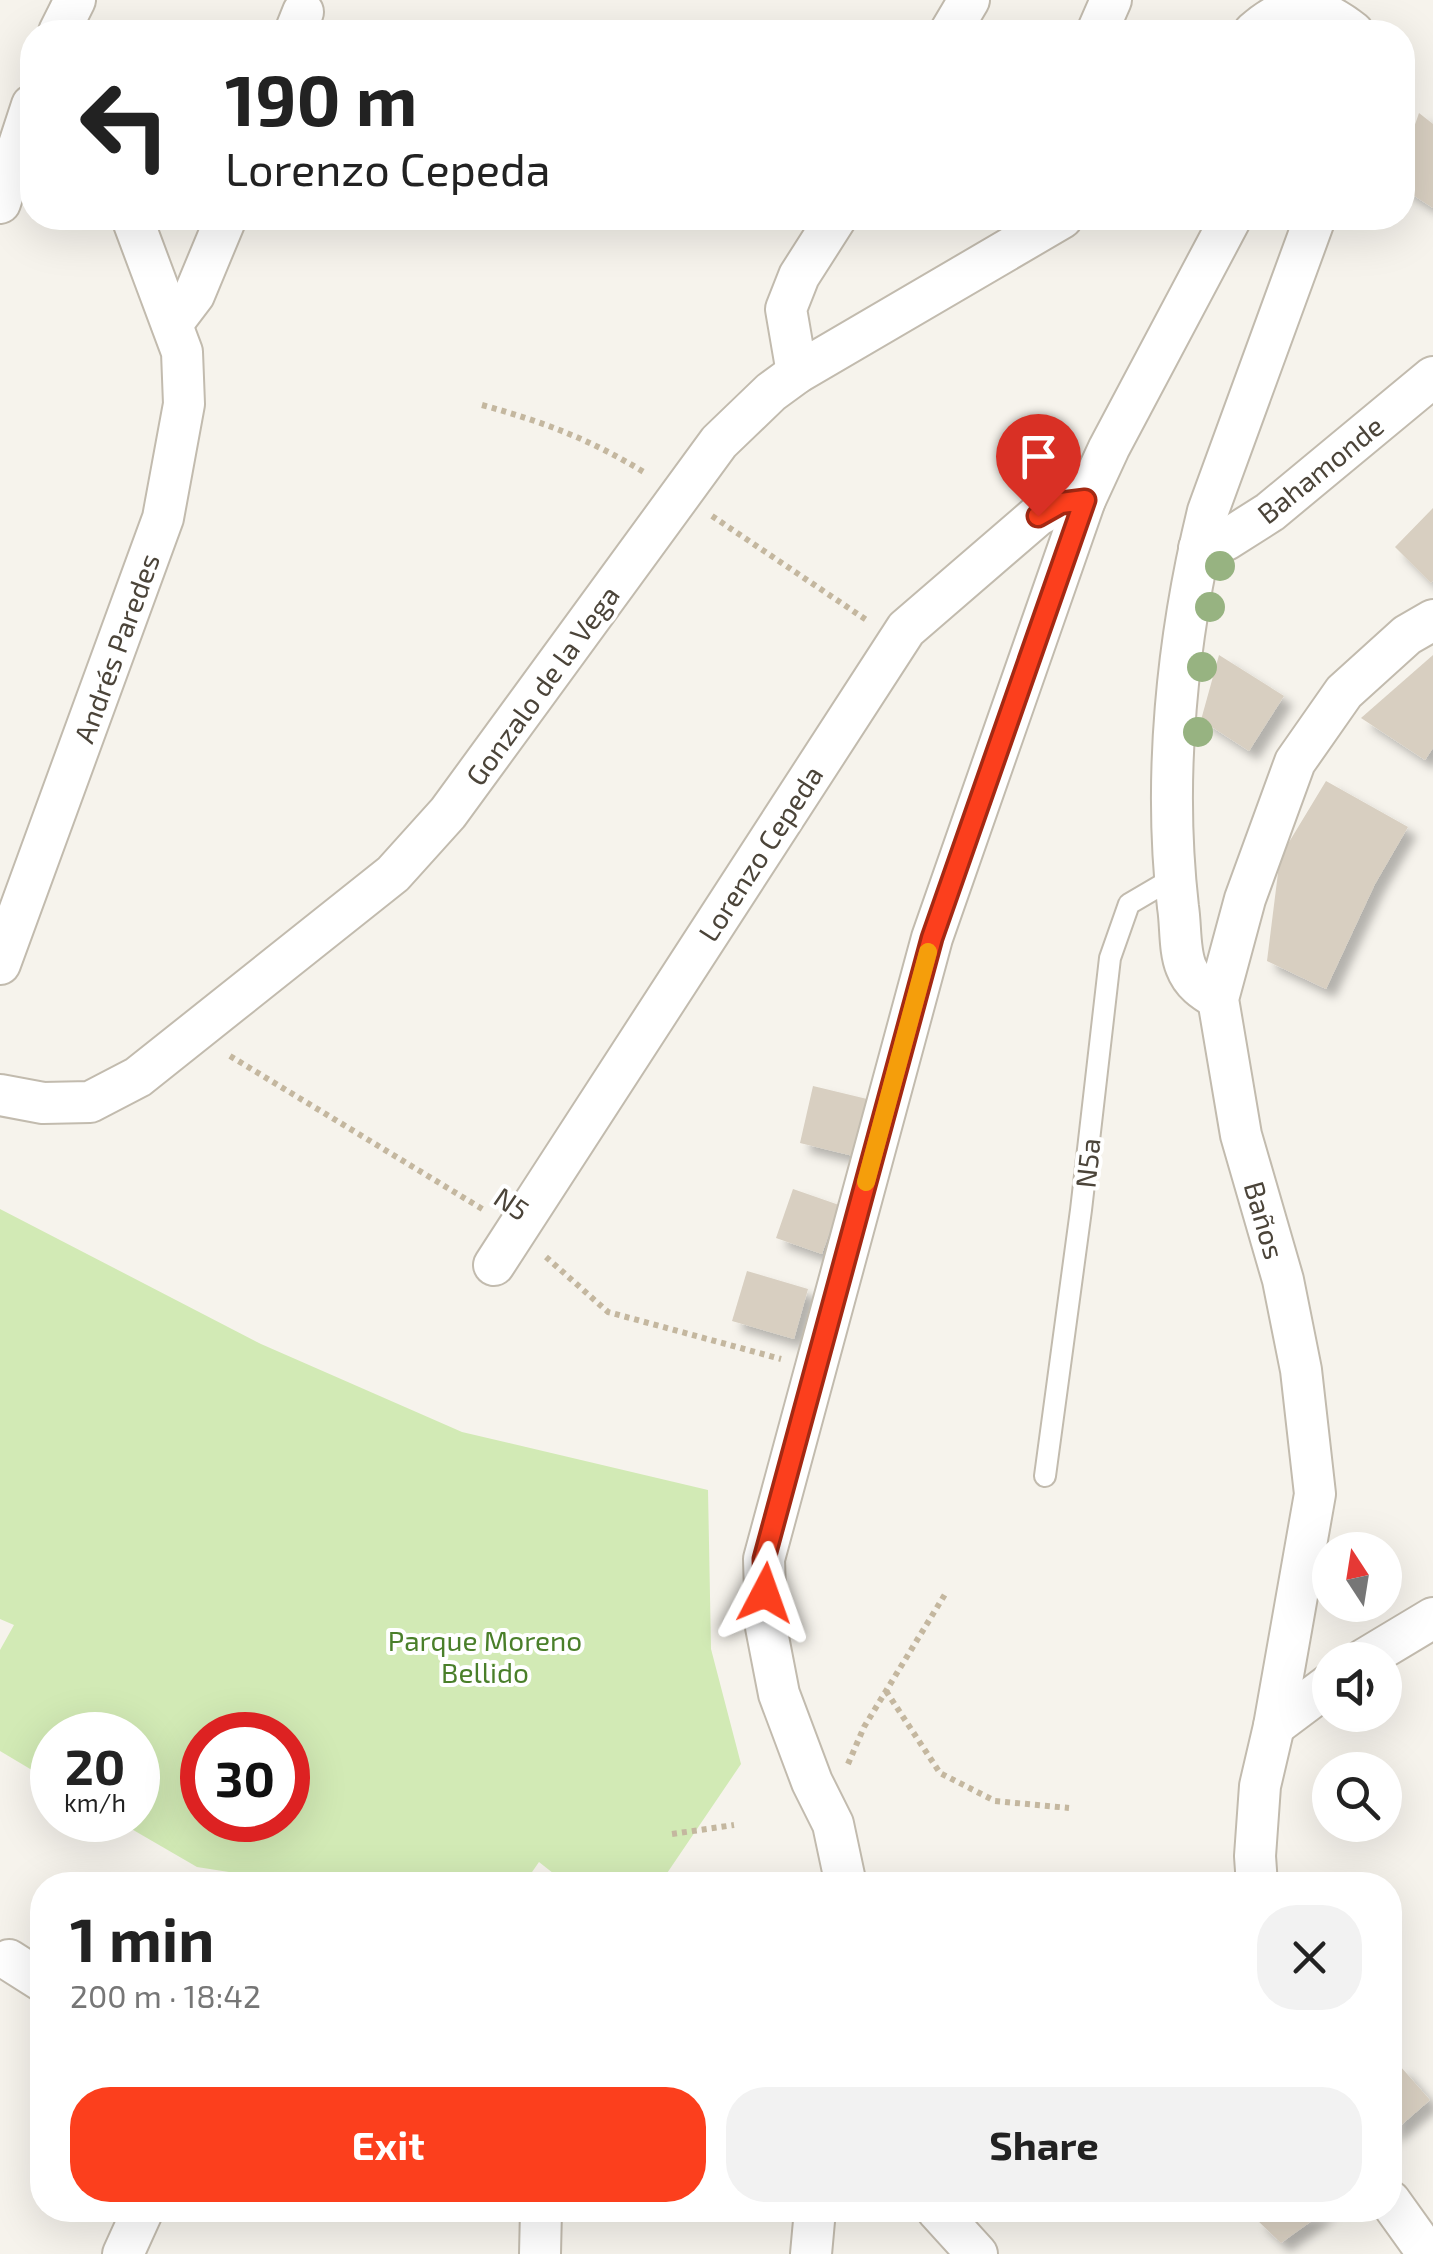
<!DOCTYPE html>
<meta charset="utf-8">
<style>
body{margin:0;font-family:"Exo 2",sans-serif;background:#f2f2f2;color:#222;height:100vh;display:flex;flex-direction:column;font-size:38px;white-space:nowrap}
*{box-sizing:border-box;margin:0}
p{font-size:32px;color:#767676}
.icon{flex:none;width:55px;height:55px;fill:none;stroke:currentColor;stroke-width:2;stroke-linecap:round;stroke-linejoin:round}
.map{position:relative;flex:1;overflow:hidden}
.panel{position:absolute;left:30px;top:1872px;width:1372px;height:350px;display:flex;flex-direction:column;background:#fff;border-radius:40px;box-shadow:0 10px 40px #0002}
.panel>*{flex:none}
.guide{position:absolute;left:20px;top:20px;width:1395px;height:210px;border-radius:40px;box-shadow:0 10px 40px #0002;background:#fff;color:#222;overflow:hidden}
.needle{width:65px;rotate:348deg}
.controls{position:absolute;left:1312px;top:1532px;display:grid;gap:20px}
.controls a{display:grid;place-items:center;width:90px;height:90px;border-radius:50%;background:#fff;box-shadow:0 10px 40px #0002;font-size:50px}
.speed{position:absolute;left:30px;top:1712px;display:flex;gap:20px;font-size:50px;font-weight:700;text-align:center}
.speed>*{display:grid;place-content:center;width:130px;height:130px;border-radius:50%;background:#fff;box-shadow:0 10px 40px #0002;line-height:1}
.speed small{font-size:25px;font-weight:400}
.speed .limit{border:15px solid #d22;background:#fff;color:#111}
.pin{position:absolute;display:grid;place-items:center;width:85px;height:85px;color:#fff;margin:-102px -42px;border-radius:50% 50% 50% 0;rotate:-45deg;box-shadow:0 0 10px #0007}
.pin .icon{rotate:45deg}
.me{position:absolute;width:110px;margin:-55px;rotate:4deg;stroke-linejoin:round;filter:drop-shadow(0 0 8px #0008)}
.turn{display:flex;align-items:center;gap:35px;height:210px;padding:0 40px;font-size:45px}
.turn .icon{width:130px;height:130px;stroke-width:2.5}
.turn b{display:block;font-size:70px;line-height:85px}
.round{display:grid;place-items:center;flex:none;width:105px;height:105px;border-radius:40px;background:#f2f2f2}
.overview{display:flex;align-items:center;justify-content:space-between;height:170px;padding:0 40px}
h1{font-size:60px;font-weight:700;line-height:75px}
.action{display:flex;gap:20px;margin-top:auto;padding:20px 40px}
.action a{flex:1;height:115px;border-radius:40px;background:#fc3f1d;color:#fff;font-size:40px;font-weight:700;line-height:115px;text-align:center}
.action a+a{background:#f2f2f2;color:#222}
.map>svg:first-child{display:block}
.green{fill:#d2eab5;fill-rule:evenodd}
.building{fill:#d8cfc1;filter:url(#shadow)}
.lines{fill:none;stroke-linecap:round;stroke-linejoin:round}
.service-casing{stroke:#c2bbae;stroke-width:24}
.minor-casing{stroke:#c2bbae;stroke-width:44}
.path{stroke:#c4b79f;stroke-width:6;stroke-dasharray:5 5;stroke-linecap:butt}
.service{stroke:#fff;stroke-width:20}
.minor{stroke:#fff;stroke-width:40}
.tree{fill:#97b381}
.route-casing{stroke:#a42913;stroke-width:25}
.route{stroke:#fc3f1d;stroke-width:18}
.slow{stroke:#f59e0b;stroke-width:18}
.labels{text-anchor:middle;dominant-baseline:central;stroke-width:8;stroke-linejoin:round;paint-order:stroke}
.street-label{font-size:28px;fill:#4b4439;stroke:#fff}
.park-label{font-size:28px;fill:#4a7f2a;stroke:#fff}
</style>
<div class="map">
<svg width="1433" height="2254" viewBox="0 0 1433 2254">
<defs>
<filter id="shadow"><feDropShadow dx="9" dy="9" stdDeviation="5" flood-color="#0004"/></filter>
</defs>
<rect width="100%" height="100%" fill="#f6f3ec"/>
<path class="green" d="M0 1209 261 1344 462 1432 708 1490 711 1649 741 1764 659 1885H568L539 1862 523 1885H311L197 1867 116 1820H138V1735H52V1782L0 1751V1650L14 1625 0 1619ZM202 1735H288V1820H202Z"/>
<g class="building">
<polygon points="1419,113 1433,124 1433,208 1402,188 1402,162"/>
<polygon points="1433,508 1433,581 1431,583 1395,547"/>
<polygon points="1219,655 1284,696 1249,751 1201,720"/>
<polygon points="1433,655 1433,748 1425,760 1361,718"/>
<polygon points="1326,781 1408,827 1375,884 1326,989 1267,961 1280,857"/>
<polygon points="813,1086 867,1099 853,1156 800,1143"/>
<polygon points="793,1189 839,1205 822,1254 776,1238"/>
<polygon points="747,1271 808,1289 794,1339 732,1321"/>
<polygon points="1400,2066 1430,2100 1390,2135 1390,2075"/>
<polygon points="1265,2210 1327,2210 1281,2243 1257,2220"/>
</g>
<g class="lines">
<defs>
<polyline id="service" points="1045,1476 1081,1210 1110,958 1129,904 1175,877"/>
<g id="minor">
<polyline points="59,32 75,0"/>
<polyline points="295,32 303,12"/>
<polyline points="950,32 969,0"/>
<polyline points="1097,32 1111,0"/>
<path d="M1254 32C1290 0 1315 2 1353 32"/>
<polyline points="0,203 32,105"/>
<polyline points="172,324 194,295 226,218"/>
<polyline points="797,373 786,309 799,276 836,218"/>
<polyline points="1199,548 1226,540 1270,512 1433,377"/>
<polyline points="0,964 163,518 184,404 182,352 132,218"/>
<path d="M1218 999C1204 991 1192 983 1186 967 1179 950 1181 925 1178 907 1163 777 1177 638 1208 511L1315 218"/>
<polyline points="0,1095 43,1103 90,1102 138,1077 393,874 448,813 719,442 771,392 797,373 1062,218"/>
<polyline points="494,1265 906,629 1037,516 1061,503 1085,500"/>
<polyline points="1363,1660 1433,1618"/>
<polyline points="1274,1726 1330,1684"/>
<polyline points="846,1885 833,1824 812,1782 779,1694 766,1627 764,1559 932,938 1085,500 1109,448 1231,218"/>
<polyline points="1257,1885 1255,1856 1260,1786 1274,1726 1315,1494 1301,1370 1283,1280 1241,1135 1218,999 1245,899 1295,762 1344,692 1407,635 1433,620"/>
<polyline points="9,1960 42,1981"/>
<polyline points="1390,2201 1428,2254"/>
<polyline points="937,2210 977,2254"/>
<polyline points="123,2254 143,2210"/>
<polyline points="540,2254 541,2210"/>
<polyline points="811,2254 815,2210"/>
</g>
</defs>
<use href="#service" class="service-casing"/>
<use href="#minor" class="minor-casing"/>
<g class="path">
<path d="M482 405C544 422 592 440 647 474"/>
<polyline points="712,516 868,621"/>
<polyline points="230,1056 484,1210"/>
<polyline points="546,1257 608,1312 781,1359"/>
<polyline points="886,1691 940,1773 995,1801 1069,1808"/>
<polyline points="848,1764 864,1727 947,1591"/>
<polyline points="672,1834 734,1825"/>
</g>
<use href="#service" class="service"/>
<use href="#minor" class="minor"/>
</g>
<g class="tree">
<circle cx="1220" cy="566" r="15"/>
<circle cx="1210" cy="607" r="15"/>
<circle cx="1202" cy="667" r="15"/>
<circle cx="1198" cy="732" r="15"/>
</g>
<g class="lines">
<defs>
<polyline id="route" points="765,1593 764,1559 932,938 1085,500 1061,503 1038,516"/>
</defs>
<use href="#route" class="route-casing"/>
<use href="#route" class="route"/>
<polyline class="slow" points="866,1182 928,952"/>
</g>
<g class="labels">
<g class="street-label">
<text transform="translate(1320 469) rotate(-39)">Bahamonde</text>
<text transform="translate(116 648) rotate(-70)">Andrés Paredes</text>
<text transform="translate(542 685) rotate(-54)">Gonzalo de la Vega</text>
<text transform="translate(760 853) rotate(-57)">Lorenzo Cepeda</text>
<text transform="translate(1087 1163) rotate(-84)">N5a</text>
<text transform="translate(512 1203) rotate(34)">N5</text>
<text transform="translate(1265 1220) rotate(74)">Baños</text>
</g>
<g class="park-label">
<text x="485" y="1640">Parque Moreno<tspan x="485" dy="32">Bellido</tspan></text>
</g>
</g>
</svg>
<div class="controls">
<a><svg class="needle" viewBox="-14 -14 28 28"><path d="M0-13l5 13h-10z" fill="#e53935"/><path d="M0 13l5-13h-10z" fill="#767676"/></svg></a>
<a><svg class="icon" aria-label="sound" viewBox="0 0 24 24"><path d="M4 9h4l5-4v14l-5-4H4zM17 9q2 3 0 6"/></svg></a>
<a><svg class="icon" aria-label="search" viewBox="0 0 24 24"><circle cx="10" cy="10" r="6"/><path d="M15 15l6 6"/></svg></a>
</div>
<div class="speed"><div>20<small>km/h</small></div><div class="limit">30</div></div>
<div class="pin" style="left:1038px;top:516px;background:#d93025"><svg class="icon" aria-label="arrive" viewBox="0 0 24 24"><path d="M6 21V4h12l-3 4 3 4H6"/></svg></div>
<svg class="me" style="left:765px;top:1593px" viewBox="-20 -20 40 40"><path d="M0-17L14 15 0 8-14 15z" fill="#fc3f1d" stroke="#fff" stroke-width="4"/></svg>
<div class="guide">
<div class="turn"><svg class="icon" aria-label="left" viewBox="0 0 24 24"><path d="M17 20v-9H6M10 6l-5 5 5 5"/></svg><div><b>190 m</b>Lorenzo Cepeda</div></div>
</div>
<section class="panel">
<div class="overview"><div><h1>1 min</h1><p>200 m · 18:42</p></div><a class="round"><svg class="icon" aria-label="close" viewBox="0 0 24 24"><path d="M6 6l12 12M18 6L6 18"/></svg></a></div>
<div class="action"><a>Exit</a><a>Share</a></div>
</section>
</div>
